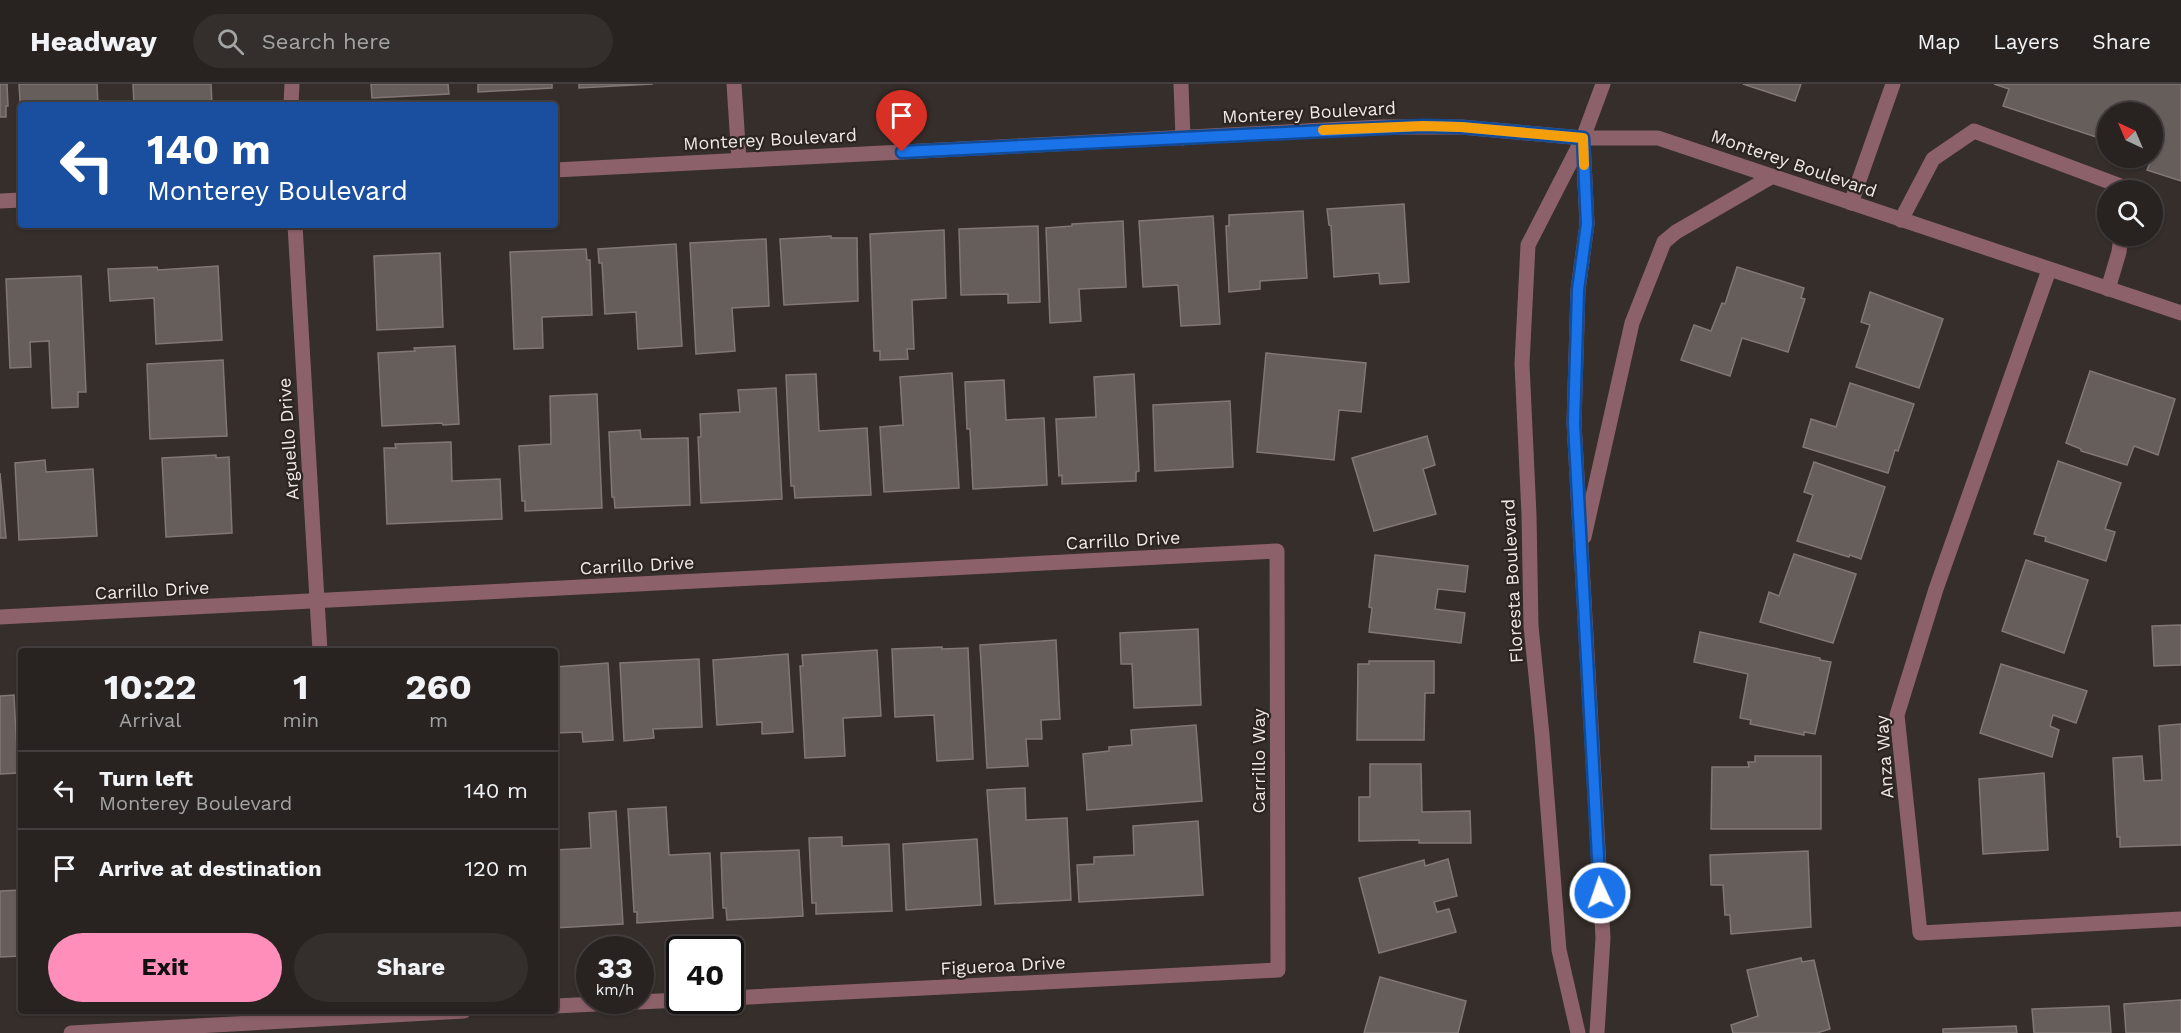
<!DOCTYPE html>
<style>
body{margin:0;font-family:"Work Sans",sans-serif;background:#342f2d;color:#f1f3f6;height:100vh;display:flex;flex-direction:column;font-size:22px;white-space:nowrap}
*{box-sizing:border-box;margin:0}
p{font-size:20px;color:#a5a4a5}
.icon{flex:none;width:33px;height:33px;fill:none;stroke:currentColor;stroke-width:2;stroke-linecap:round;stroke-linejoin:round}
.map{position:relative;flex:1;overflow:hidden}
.details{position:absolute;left:18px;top:564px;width:540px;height:366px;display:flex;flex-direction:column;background:#282220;border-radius:6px;box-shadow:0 2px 4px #0004,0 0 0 2px #443f3e}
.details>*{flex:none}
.top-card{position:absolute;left:18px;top:18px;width:540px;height:126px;border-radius:6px;box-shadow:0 2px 4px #0004,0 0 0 2px #443f3e;background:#1a4fa0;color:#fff;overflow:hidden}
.needle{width:39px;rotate:316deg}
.controls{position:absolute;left:2097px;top:18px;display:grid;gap:12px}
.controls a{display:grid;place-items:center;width:66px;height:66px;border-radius:50%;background:#282220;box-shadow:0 2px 4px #0004,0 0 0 2px #443f3e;font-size:30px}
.speed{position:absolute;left:576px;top:852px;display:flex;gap:12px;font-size:30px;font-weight:700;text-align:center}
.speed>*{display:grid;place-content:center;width:78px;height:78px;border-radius:50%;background:#282220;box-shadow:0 2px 4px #0004,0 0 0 2px #443f3e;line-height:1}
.speed small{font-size:15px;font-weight:400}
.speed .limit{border:3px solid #111;border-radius:9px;background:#fff;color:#111}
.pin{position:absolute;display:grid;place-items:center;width:51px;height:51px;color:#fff;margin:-62px -26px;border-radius:50% 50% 50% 0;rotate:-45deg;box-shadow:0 0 6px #0007}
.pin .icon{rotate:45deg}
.me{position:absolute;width:66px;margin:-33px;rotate:357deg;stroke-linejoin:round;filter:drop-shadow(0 0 4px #0008)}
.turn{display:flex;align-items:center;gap:21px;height:126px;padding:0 30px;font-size:27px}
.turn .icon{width:78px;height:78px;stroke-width:2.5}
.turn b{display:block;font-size:42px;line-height:51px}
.eta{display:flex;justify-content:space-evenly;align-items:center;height:102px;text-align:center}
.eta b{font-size:36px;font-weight:700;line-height:42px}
.primary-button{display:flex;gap:12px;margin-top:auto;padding:12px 30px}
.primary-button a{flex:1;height:69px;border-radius:36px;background:#ff8eba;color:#111;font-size:24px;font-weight:700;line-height:69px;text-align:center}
.primary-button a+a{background:#342f2d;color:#f1f3f6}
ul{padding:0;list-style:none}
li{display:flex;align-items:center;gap:18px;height:78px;padding:0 30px;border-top:2px solid #443f3e}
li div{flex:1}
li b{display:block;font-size:22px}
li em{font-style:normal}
header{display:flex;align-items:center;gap:36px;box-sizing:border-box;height:84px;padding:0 30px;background:#282220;border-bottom:2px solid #443f3e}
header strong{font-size:28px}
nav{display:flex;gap:33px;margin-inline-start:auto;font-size:21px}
.search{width:420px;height:54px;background:#342f2d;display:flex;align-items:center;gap:15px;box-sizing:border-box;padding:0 21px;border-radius:33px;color:#a5a4a5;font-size:22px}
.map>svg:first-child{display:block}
.building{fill:#665e5b;stroke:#817875;stroke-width:1.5}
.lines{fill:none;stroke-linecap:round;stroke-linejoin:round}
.minor{stroke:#8d6169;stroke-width:15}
.route-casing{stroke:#114b97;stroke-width:15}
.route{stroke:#1a73e8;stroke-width:10}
.slow{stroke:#f59e0b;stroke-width:10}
.labels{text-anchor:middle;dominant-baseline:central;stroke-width:4.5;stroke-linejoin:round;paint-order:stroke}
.street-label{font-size:18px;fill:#eee9e7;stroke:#2b2421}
</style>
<header>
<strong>Headway</strong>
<div class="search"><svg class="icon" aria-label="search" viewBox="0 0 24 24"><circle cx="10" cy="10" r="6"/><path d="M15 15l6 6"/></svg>Search here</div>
<nav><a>Map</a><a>Layers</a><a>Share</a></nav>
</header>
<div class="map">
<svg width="2181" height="949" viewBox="0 0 2181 949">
<rect width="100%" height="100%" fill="#352e2a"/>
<g class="building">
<polygon points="0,0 7,0 8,22 6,22 6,33 0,33"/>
<polygon points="19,0 97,0 98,21 21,21 21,32"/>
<polygon points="133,0 211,0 212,21 134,21"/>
<polygon points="371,0 448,0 449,10 372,14"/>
<polygon points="478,0 552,0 552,4 478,8"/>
<polygon points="579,0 653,0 579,4"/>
<polygon points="1743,0 1801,0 1795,17"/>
<polygon points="1994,0 2181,0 2181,97 2147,86 2152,74 2152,28 2108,28 2108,57 2003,22 2009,5"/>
<polygon points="1404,120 1409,198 1380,200 1379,189 1334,193 1331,142 1329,141 1327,125"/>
<polygon points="1303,127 1307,194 1260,197 1260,205 1229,208 1226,142 1229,142 1229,131"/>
<polygon points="1213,132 1220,240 1181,242 1178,201 1143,203 1139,137"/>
<polygon points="1123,137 1126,203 1079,205 1081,237 1050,239 1046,144 1072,142 1072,140"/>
<polygon points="1038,142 1040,218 1008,219 1008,210 961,211 959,145"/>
<polygon points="944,146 946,214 912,216 914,265 907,265 908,275 880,276 880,267 874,267 870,150"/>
<polygon points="831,152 831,154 857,154 858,217 784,221 780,155"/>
<polygon points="766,155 769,222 732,224 735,267 696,270 690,159"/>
<polygon points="676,160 682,262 638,265 636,228 605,230 602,179 599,179 598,165"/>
<polygon points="586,165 587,176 590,176 592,231 542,233 543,264 514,265 510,168"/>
<polygon points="440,169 443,243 377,246 374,172"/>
<polygon points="218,182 222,256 156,260 154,214 110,217 108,185 157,183 158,186"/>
<polygon points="1737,183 1804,204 1801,214 1805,215 1788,268 1742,254 1730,292 1681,276 1694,241 1711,247 1722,219 1725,220"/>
<polygon points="81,192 86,308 78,308 78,323 52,324 49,257 30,258 31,283 10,284 6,195"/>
<polygon points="1870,208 1943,235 1919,304 1856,283 1870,241 1861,238"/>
<polygon points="455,262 459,340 443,341 442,339 382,342 378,269 415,267 414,264"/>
<polygon points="1266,269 1366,279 1361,328 1339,326 1334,376 1257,368"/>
<polygon points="223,276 227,352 150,355 147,280"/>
<polygon points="2090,287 2175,315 2158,371 2134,362 2127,381 2081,367 2081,365 2066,359"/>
<polygon points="952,289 959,404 884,408 880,343 903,341 900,293"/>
<polygon points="816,290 819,347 867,344 871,411 795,414 794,402 791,402 786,291"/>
<polygon points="1134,290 1139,387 1136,388 1136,397 1062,400 1062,391 1059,392 1056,335 1096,333 1094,293"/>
<polygon points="1004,296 1006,336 1044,334 1047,401 973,405 970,345 967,345 965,298"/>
<polygon points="1850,299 1914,320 1898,367 1895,366 1888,389 1803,363 1811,335 1836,343"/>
<polygon points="776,304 782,415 701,419 698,353 701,353 700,330 740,328 738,306"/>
<polygon points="597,310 602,424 525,427 525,417 522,417 519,362 551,360 550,312"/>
<polygon points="1230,317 1233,383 1155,387 1153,321"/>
<polygon points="640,346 641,355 688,354 690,421 615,424 614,413 612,413 609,348"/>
<polygon points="1427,352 1435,381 1423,385 1436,430 1374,447 1352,374"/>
<polygon points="451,358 452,397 500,395 502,435 387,440 384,364 396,364 395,360"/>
<polygon points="216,371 216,374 229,373 232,449 166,453 162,374"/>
<polygon points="45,376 46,388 93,385 97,452 19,456 15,379"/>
<polygon points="2058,377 2121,399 2105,445 2115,448 2106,477 2045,457 2046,453 2034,450"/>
<polygon points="1814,378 1885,403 1861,475 1850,471 1849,473 1797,457 1813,411 1804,408"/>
<polygon points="0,389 6,454 0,454"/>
<polygon points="1794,470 1856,490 1833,559 1760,538 1769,508 1779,512"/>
<polygon points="1375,471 1468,482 1465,508 1438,505 1435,525 1465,529 1461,559 1369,548 1372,524 1369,523"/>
<polygon points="2026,476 2088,496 2064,569 2002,547"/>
<polygon points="2181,541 2181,581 2154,582 2152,542"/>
<polygon points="1198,545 1201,621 1134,624 1132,580 1121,580 1120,549"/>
<polygon points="1700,548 1820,574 1820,576 1831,578 1815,650 1804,648 1804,651 1750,640 1751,636 1740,634 1748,590 1694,578"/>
<polygon points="1056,556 1060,635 1041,636 1042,655 1026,655 1028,682 987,684 980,561"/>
<polygon points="942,563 942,565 968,564 973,675 937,677 934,631 895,633 892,565"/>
<polygon points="877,566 881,632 843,634 845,672 805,674 800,582 803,582 802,571"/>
<polygon points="788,570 793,648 762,650 762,638 717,641 713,576"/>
<polygon points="699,575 702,643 653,645 654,654 624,657 620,579"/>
<polygon points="1369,577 1434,577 1434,609 1425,609 1424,656 1357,656 1358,580 1369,580"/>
<polygon points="608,579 613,656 583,658 582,648 555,649 555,583"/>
<polygon points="2001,580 2087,607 2076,639 2053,631 2050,642 2059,646 2052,673 1980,649"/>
<polygon points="14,611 18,689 0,690 0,612"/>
<polygon points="2181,640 2181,761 2120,763 2120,753 2117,753 2113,674 2142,672 2144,697 2162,696 2159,642"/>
<polygon points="1196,641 1202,717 1087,726 1083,670 1109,667 1109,663 1132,661 1131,646"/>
<polygon points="1755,672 1821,672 1821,745 1711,745 1712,683 1749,683 1748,678 1755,678"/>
<polygon points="1370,680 1421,680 1422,728 1470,727 1471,759 1419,759 1419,756 1359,757 1359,713 1370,713"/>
<polygon points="2044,689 2048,766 1983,770 1979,695"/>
<polygon points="1025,704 1026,736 1067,734 1071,816 995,820 987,706"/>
<polygon points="666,723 669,771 710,769 713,834 637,839 637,828 634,828 628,725"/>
<polygon points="616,727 623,840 555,844 555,766 591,764 589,729"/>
<polygon points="1198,737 1203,811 1079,818 1077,781 1094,780 1094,773 1134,771 1133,742"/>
<polygon points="842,753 842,762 889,760 892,827 816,830 816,819 812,819 809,754"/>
<polygon points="977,755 981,821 906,826 903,760"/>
<polygon points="799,766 803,832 727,836 726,824 723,824 721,769"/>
<polygon points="1808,767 1811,843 1731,850 1730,831 1725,831 1723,801 1711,801 1710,771"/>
<polygon points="1448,775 1457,812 1434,818 1437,828 1449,825 1456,848 1379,869 1359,794 1424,776 1425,782"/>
<polygon points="21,806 21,872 0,873 0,807"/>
<polygon points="1801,874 1802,878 1814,876 1830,945 1817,949 1733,949 1731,941 1758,932 1747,886"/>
<polygon points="1380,893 1466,917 1458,949 1364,949"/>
<polygon points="2181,916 2181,949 2126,949 2124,920"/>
<polygon points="2109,922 2111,949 2034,949 2032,925"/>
<polygon points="2016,942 2017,949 1943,949 1943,945"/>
</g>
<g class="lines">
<g class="minor">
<polyline points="734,0 739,76"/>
<polyline points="1181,0 1183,54"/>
<polyline points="291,21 292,0"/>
<polyline points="1583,57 1587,140 1578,206 1574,339 1603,854 1597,949"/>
<polyline points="555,86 1382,43 1461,43 1583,54 1658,54 2181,229"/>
<polyline points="0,117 21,116"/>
<polyline points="1851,119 1893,0"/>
<polyline points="1901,136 1933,75 1974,47 2126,104 2126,106"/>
<polyline points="295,141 320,567"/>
<polyline points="2049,186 1936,505 1897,631 1920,849 2181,835"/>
<polyline points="2108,205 2119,168 2121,152"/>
<polyline points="1584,453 1632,239 1664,158 1676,148 1771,93"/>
<polyline points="0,533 1277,467 1278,886 730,914"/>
<polyline points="555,922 680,916"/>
<polyline points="71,949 464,927"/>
<polyline points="1578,949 1559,866 1542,651 1531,542 1529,431 1522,280 1528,161 1583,54 1603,0"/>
</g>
</g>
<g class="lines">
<defs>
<polyline id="route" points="902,68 1423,42 1461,43 1583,54 1587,140 1578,206 1574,339 1600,809"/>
</defs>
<use href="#route" class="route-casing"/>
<use href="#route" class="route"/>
<polyline class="slow" points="1323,46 1423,42 1461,43 1583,54 1584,81"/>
</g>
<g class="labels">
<g class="street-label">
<text transform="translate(1309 28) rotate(-3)">Monterey Boulevard</text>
<text transform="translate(770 55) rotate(-3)">Monterey Boulevard</text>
<text transform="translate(1794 79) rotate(19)">Monterey Boulevard</text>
<text transform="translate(288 355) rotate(-94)">Arguello Drive</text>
<text transform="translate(1123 456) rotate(-3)">Carrillo Drive</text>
<text transform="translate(637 481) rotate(-3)">Carrillo Drive</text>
<text transform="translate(1512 497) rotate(-93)">Floresta Boulevard</text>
<text transform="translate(152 506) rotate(-3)">Carrillo Drive</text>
<text transform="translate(1884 673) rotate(-94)">Anza Way</text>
<text transform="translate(1258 677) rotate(-90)">Carrillo Way</text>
<text transform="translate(1003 881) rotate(-3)">Figueroa Drive</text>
</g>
</g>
</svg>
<div class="controls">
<a><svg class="needle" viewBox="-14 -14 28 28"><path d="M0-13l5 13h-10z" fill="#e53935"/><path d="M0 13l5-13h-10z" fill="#a5a4a5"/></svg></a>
<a><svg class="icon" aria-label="search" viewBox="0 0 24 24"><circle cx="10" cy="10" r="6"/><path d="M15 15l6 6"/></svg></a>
</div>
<div class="speed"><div>33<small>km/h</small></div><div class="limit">40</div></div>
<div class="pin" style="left:902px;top:68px;background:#d93025"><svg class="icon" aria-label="arrive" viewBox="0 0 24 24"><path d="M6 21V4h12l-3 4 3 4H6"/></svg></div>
<svg class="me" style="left:1600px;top:809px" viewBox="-20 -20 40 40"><circle r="17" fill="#1a73e8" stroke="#fff" stroke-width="3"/><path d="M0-11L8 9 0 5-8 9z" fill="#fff"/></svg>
<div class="top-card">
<div class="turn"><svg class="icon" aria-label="left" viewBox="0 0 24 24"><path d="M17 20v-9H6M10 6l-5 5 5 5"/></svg><div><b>140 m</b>Monterey Boulevard</div></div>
</div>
<section class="details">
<div class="eta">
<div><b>10:22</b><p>Arrival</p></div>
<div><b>1</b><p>min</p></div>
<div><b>260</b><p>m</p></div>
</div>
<ul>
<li><svg class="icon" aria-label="left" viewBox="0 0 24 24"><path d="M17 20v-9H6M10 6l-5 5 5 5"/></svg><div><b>Turn left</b><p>Monterey Boulevard</p></div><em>140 m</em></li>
<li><svg class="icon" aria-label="arrive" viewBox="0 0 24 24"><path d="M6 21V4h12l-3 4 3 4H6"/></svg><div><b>Arrive at destination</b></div><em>120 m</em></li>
</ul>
<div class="primary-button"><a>Exit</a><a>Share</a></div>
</section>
</div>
